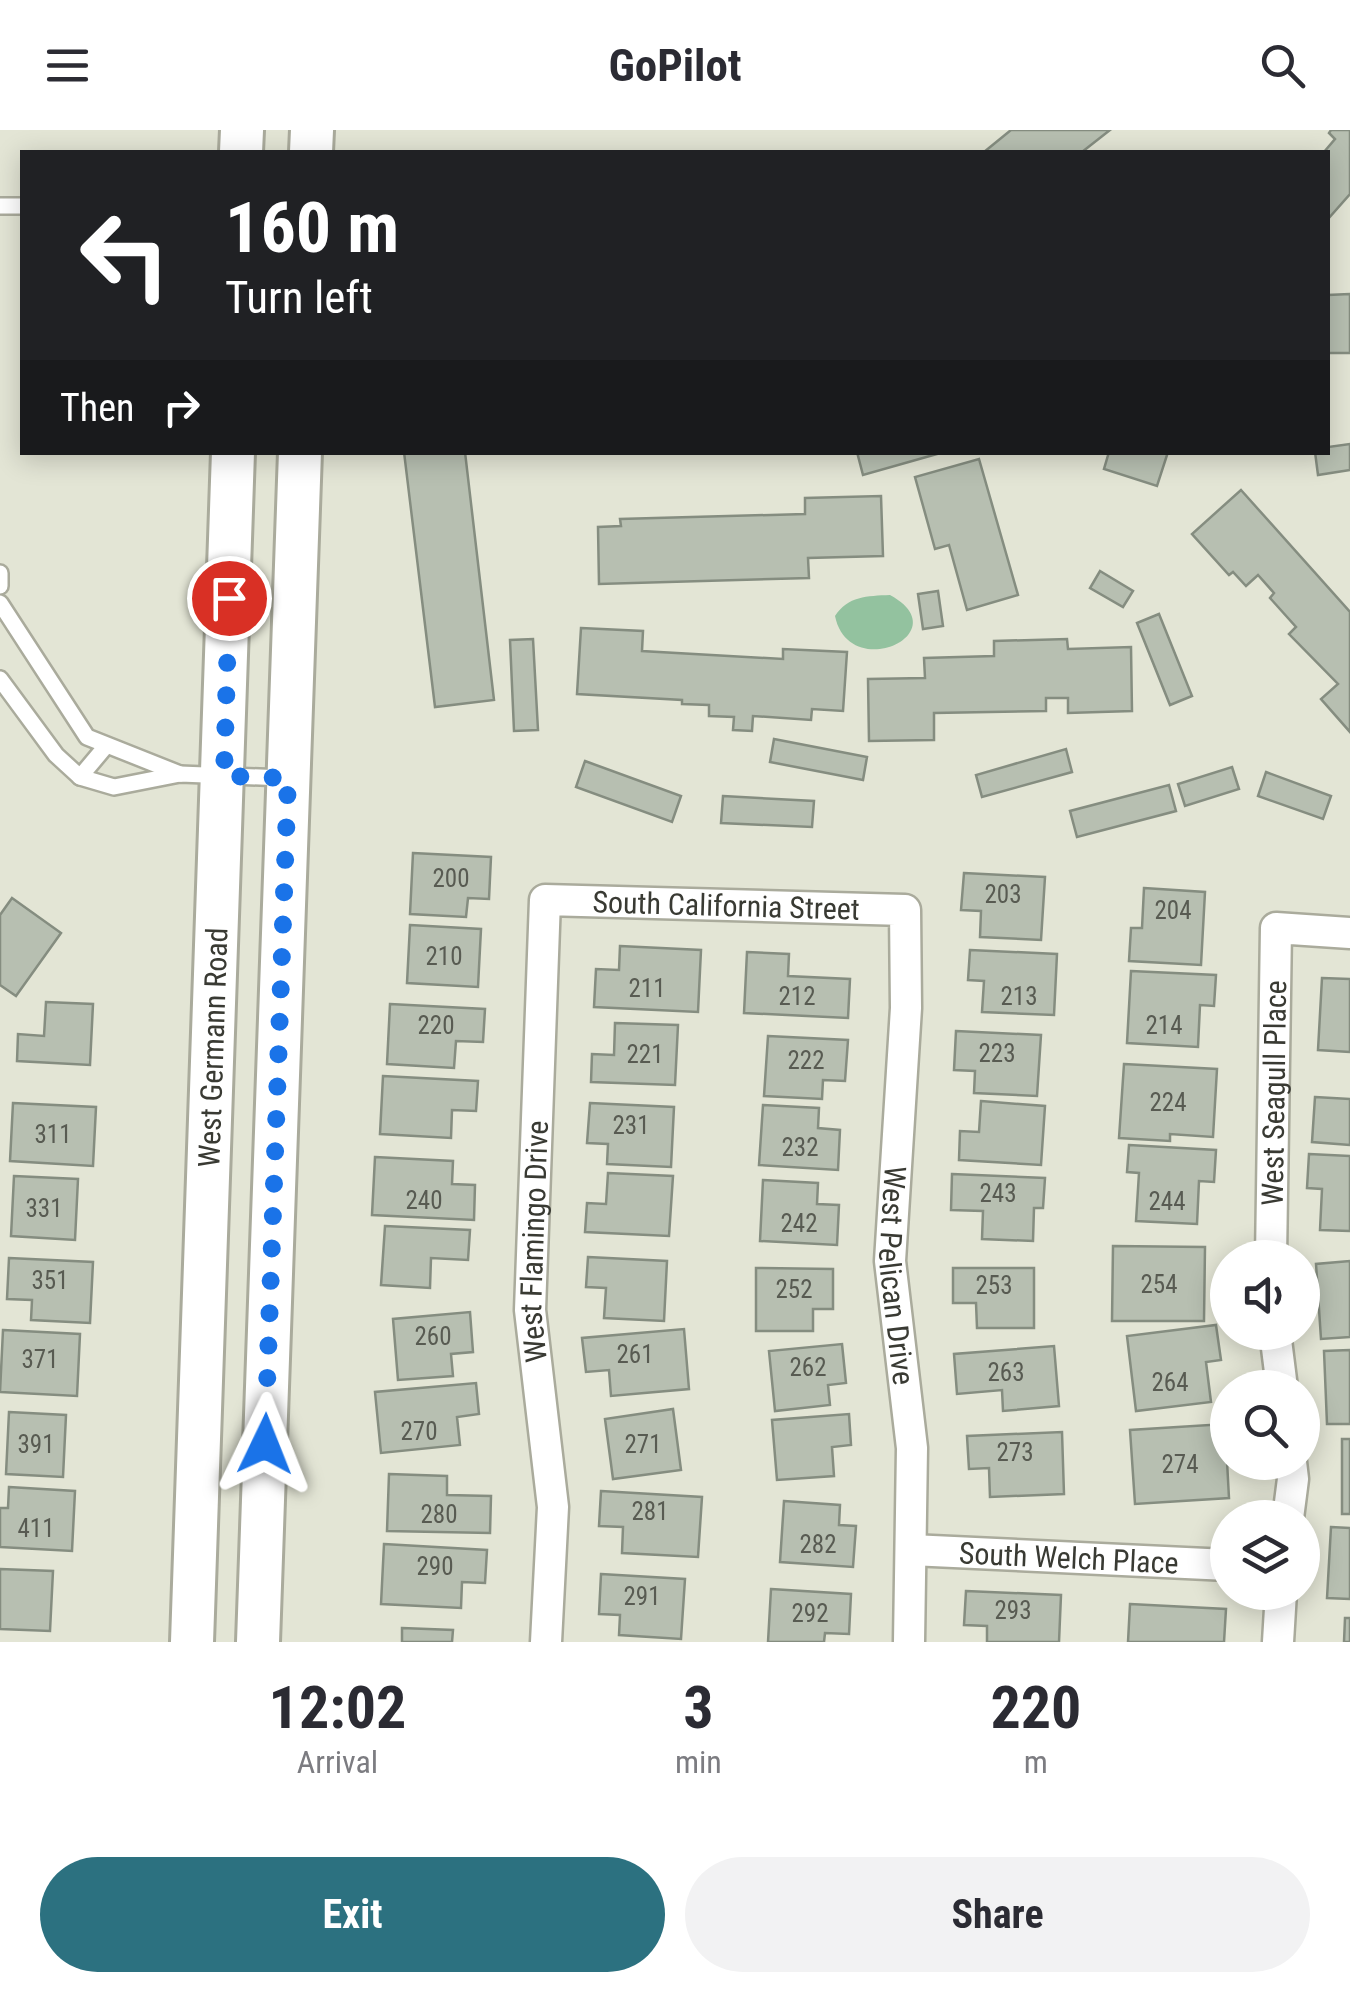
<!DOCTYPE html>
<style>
body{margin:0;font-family:"Roboto Condensed",sans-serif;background:#f2f2f3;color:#2b2b33;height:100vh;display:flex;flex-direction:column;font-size:38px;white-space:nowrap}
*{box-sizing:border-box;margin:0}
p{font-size:32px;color:#7c7c81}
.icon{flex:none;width:55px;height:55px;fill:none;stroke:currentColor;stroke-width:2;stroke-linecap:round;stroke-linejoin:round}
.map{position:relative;height:1512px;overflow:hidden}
.side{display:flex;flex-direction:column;background:#fff;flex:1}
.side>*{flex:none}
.guide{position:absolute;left:20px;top:20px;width:1310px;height:305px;border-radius:0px;box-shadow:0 5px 25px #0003;background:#202124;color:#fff;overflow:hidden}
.tools{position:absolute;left:1210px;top:1110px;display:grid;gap:20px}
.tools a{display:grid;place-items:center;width:110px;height:110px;border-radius:50%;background:#fff;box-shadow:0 5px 25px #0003;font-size:50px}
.pin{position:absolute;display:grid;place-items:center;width:85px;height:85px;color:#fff;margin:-42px;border:5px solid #fff;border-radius:50%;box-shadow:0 2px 10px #0007}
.me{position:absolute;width:110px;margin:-55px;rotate:2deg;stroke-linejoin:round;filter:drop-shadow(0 0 8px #0008)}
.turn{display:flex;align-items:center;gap:35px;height:210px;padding:0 40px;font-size:45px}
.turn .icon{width:130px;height:130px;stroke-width:2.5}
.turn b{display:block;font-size:70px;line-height:85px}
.then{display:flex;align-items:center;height:95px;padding:0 40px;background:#0003;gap:20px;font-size:38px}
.eta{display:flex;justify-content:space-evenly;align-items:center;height:170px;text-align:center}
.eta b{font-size:60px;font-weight:700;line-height:70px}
.button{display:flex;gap:20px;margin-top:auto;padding:20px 40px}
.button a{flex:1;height:115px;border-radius:60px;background:#2c7180;color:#fff;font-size:40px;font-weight:700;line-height:115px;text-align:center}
.button a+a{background:#f2f2f3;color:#2b2b33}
header{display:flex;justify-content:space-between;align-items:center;height:130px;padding:0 40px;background:#fff;font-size:45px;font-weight:700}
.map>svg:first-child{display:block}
.water{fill:#93c29f}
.building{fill:#b7bfb1;stroke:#858d80;stroke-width:2.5}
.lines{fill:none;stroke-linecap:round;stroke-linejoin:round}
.lane-casing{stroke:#aaab9c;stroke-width:20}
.street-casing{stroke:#aaab9c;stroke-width:35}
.secondary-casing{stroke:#aaab9c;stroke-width:48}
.lane{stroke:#fff;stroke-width:15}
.street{stroke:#fff;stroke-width:30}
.secondary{stroke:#fff;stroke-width:42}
.route{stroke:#1a73e8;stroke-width:18;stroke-dasharray:0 32.4}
.labels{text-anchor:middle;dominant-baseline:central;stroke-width:10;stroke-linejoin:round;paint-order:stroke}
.number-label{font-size:25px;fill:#585b52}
.street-label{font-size:30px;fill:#393a33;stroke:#fff}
</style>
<header><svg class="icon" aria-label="menu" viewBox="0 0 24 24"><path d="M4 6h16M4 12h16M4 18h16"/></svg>GoPilot<svg class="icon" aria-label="search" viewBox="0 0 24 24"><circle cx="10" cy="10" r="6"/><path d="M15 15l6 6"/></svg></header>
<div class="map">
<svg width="1350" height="1512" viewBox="0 0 1350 1512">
<rect width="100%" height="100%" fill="#e3e5d5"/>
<path class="water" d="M890 465C960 503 849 554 835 486 848 466 867 466 890 465Z"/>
<g class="building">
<polygon points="1011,0 1110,0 1082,22 984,22"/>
<polygon points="1331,0 1350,0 1350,64 1328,89 1328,22 1324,22 1335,9 1329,3"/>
<polygon points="1350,164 1350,223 1328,223 1328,165"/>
<polygon points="1350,314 1350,340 1318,345 1315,322 1328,322 1328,317"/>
<polygon points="404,322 465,322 494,570 435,577"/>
<polygon points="857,322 944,322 863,345"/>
<polygon points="1109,322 1168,322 1157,356 1104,339"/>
<polygon points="979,329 1018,465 967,480 949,415 935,419 915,347"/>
<polygon points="1241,360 1350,482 1350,602 1321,569 1338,554 1289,504 1296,497 1270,468 1274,463 1258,445 1246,456 1233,442 1229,445 1192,404"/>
<polygon points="881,366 883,426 808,428 809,448 599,454 598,397 621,396 620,389 805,384 805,368"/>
<polygon points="1100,441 1133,461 1123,477 1090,458"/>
<polygon points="938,461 943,496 923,499 918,464"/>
<polygon points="1159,484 1192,566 1170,575 1137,493"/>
<polygon points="581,498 643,501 642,521 783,529 783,519 847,522 843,581 812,579 811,590 753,586 752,601 733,600 734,587 709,586 709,575 682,574 682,570 577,564"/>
<polygon points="533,509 538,600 514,601 510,510"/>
<polygon points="1067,509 1068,519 1131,517 1132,581 1068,583 1068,568 1046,568 1046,581 934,583 934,610 869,611 868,549 925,548 924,528 994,526 994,511"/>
<polygon points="774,609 867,627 863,650 770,632"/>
<polygon points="1066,619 1072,642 982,667 976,645"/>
<polygon points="585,631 681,666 672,692 576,657"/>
<polygon points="1232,637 1239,659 1185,676 1178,654"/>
<polygon points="1266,642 1331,666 1323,689 1258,666"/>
<polygon points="1169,655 1176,681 1077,707 1070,681"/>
<polygon points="723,666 814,671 812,697 721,693"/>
<polygon points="413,723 491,727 489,769 468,768 466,787 410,784"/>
<polygon points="964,743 1045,747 1041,810 980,807 981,781 961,780"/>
<polygon points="1144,758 1205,762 1201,835 1129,831 1131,798 1142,798"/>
<polygon points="12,768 61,803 16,866 0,855 0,785"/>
<polygon points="410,795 481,799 478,857 407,853"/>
<polygon points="620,816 701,820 698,882 594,877 596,839 619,840"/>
<polygon points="970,820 1057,824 1054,885 982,882 984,851 968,850"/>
<polygon points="747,822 789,824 788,846 850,849 848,888 744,883"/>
<polygon points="1131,841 1216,845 1214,876 1200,875 1198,917 1127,913"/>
<polygon points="1322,848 1350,849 1350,922 1318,920"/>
<polygon points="46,872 93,874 90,935 17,931 18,904 44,906"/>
<polygon points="390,874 485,879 483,912 456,911 454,938 387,934"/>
<polygon points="615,893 678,895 675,955 591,952 592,924 614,925"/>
<polygon points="956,901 1041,905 1037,966 974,963 975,941 954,940"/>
<polygon points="768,906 848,910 845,951 823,950 822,969 764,966"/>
<polygon points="1124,934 1217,939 1213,1007 1170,1004 1170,1011 1119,1008"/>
<polygon points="383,946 478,951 476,981 452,980 451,1008 380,1004"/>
<polygon points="1315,967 1350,969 1350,1015 1312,1012"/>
<polygon points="981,971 1045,976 1041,1035 959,1030 960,1001 979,1002"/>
<polygon points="13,973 96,977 93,1036 10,1031"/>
<polygon points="590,973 674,977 671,1037 607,1034 608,1014 587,1013"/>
<polygon points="763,975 819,978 818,998 840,1000 838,1040 759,1035"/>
<polygon points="1129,1015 1216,1020 1214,1052 1199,1051 1197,1094 1136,1091 1139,1043 1127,1042"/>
<polygon points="1309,1024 1350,1026 1350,1101 1320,1100 1322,1059 1307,1058"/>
<polygon points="375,1027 453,1031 452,1054 475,1055 474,1090 372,1085"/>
<polygon points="608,1043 673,1046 669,1106 585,1102 587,1073 606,1074"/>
<polygon points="952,1044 1045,1048 1043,1078 1034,1078 1033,1111 982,1109 983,1081 951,1080"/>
<polygon points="14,1046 78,1049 75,1110 11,1106"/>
<polygon points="763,1050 818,1053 817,1074 839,1075 837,1115 760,1111"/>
<polygon points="385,1096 470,1100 468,1130 431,1128 430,1158 381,1155"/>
<polygon points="1113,1116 1205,1117 1204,1191 1112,1191"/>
<polygon points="588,1127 667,1131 664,1191 604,1188 606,1158 586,1157"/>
<polygon points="9,1128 93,1132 90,1193 31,1190 32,1170 7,1169"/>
<polygon points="1350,1131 1350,1207 1321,1209 1316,1134"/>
<polygon points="756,1138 833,1139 833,1179 813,1179 813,1201 756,1201"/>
<polygon points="953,1138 1034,1138 1034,1198 977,1198 976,1173 953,1173"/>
<polygon points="470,1182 473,1222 451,1224 453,1246 398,1250 393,1189"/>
<polygon points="1216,1195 1221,1230 1206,1232 1211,1272 1136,1281 1127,1206"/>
<polygon points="684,1199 689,1259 611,1266 609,1240 586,1242 582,1208"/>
<polygon points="3,1200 80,1204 77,1266 0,1262"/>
<polygon points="842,1214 846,1253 828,1255 830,1275 775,1281 769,1221"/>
<polygon points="1054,1216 1059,1276 1003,1281 1002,1260 957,1264 954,1224"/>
<polygon points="1350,1220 1350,1294 1327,1294 1324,1221"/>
<polygon points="476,1253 479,1284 457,1287 460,1315 381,1323 375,1262"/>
<polygon points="673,1279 681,1340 613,1349 605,1289"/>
<polygon points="9,1282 66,1285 63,1347 6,1344"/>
<polygon points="849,1284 851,1315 832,1317 834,1346 777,1350 772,1290"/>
<polygon points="1225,1294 1229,1368 1135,1374 1130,1300"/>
<polygon points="1062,1302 1064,1364 990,1367 989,1338 969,1339 967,1306"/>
<rect x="1342" y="1309" width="8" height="75"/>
<polygon points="389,1344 447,1346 447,1365 491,1366 490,1403 387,1401"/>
<polygon points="9,1357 75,1361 72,1421 0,1417 0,1378 8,1378"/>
<polygon points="601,1361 702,1367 698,1427 622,1423 623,1397 599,1396"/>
<polygon points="784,1371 840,1375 839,1395 856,1396 853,1437 780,1432"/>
<polygon points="1331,1397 1350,1398 1350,1469 1327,1468"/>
<polygon points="384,1414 487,1420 485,1453 462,1452 461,1478 381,1474"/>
<polygon points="0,1439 53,1441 50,1501 0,1499"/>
<polygon points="601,1444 685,1449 681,1509 619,1505 620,1485 599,1484"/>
<polygon points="771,1459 851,1464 849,1504 825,1503 824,1512 768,1512"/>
<polygon points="966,1461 1061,1465 1059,1512 987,1512 987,1496 964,1495"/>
<polygon points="1130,1474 1226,1479 1224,1512 1128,1512"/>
<polygon points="1345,1488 1350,1488 1350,1512 1344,1512"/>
<polygon points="402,1498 453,1500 452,1512 402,1512"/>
</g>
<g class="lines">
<defs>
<g id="lane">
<polyline points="0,76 22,76"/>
<polyline points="0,443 0,456"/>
<polyline points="0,473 87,607 180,644"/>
<polyline points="0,549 56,625 80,647 114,657 180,644 284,648"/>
<polyline points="80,647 106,616"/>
</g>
<g id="street">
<path id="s1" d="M1271 1128 1276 798 1350 803"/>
<polyline points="1275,1202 1282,1258"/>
<polyline points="1288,1388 1293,1349 1291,1332"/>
<path id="s2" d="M911 1420 1228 1435"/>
<path id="s3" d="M546 1512 553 1377 530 1180 545 770 905 780 906 878 890 1131 912 1318 909 1512"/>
<polyline points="1278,1512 1281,1462"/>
</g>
<g id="secondary">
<polyline points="241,22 242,0"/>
<polyline points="311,22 312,0"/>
<path id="s4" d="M192 1512 233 322"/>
<polyline points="258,1512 300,322"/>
</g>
</defs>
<use href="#lane" class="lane-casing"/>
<use href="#street" class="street-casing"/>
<use href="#secondary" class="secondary-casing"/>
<use href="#lane" class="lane"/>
<use href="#street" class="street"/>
<use href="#secondary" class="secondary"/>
</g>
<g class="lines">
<polyline class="route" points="229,468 224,646 288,648 265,1314"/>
</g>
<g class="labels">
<g class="number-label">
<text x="451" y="748">200</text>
<text x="1003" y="764">203</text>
<text x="1173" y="780">204</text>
<text x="444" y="826">210</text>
<text x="647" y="858">211</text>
<text x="797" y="866">212</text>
<text x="1019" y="866">213</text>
<text x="436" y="895">220</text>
<text x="1164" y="895">214</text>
<text x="997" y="923">223</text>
<text x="645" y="924">221</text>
<text x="806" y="930">222</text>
<text x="1168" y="972">224</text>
<text x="631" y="995">231</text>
<text x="53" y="1004">311</text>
<text x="800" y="1017">232</text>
<text x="998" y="1063">243</text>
<text x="424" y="1070">240</text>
<text x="1167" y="1071">244</text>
<text x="44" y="1078">331</text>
<text x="799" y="1093">242</text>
<text x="50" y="1150">351</text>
<text x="1159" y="1154">254</text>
<text x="994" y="1155">253</text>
<text x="794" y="1159">252</text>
<text x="433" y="1206">260</text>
<text x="635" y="1224">261</text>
<text x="40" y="1229">371</text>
<text x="808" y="1237">262</text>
<text x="1006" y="1242">263</text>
<text x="1170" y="1252">264</text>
<text x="419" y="1301">270</text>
<text x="36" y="1314">391</text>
<text x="643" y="1314">271</text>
<text x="1015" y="1322">273</text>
<text x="1180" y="1334">274</text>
<text x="650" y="1381">281</text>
<text x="439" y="1384">280</text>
<text x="36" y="1398">411</text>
<text x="818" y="1414">282</text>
<text x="435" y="1436">290</text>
<text x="642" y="1466">291</text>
<text x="1013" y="1480">293</text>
<text x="810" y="1483">292</text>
</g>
<g class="street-label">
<text stroke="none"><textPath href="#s3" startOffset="925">South California Street</textPath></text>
<text stroke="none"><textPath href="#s4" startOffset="595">West Germann Road</textPath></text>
<text stroke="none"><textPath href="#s1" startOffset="165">West Seagull Place</textPath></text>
<text stroke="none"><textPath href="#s3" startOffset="402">West Flamingo Drive</textPath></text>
<text stroke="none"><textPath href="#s3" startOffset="1470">West Pelican Drive</textPath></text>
<text stroke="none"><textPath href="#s2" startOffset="158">South Welch Place</textPath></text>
</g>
</g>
</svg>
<div class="tools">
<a><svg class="icon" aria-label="sound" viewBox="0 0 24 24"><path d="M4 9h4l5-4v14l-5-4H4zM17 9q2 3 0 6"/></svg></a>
<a><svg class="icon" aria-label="search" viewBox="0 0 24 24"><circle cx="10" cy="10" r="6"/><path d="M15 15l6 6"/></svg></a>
<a><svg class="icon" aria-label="layers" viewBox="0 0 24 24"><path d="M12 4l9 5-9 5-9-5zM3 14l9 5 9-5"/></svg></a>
</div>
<div class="pin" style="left:229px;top:468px;background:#d93025"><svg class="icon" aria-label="arrive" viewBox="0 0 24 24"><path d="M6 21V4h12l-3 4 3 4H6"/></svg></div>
<svg class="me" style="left:265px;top:1314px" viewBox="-20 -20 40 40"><path d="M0-17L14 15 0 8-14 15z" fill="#1a73e8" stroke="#fff" stroke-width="4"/></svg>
<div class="guide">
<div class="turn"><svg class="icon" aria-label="left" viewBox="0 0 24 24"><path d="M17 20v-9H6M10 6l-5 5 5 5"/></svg><div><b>160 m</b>Turn left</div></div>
<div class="then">Then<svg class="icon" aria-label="right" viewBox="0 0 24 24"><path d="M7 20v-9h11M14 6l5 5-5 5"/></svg></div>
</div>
</div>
<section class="side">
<div class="eta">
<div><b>12:02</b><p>Arrival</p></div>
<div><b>3</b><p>min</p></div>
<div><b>220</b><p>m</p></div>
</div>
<div class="button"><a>Exit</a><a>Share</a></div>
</section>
